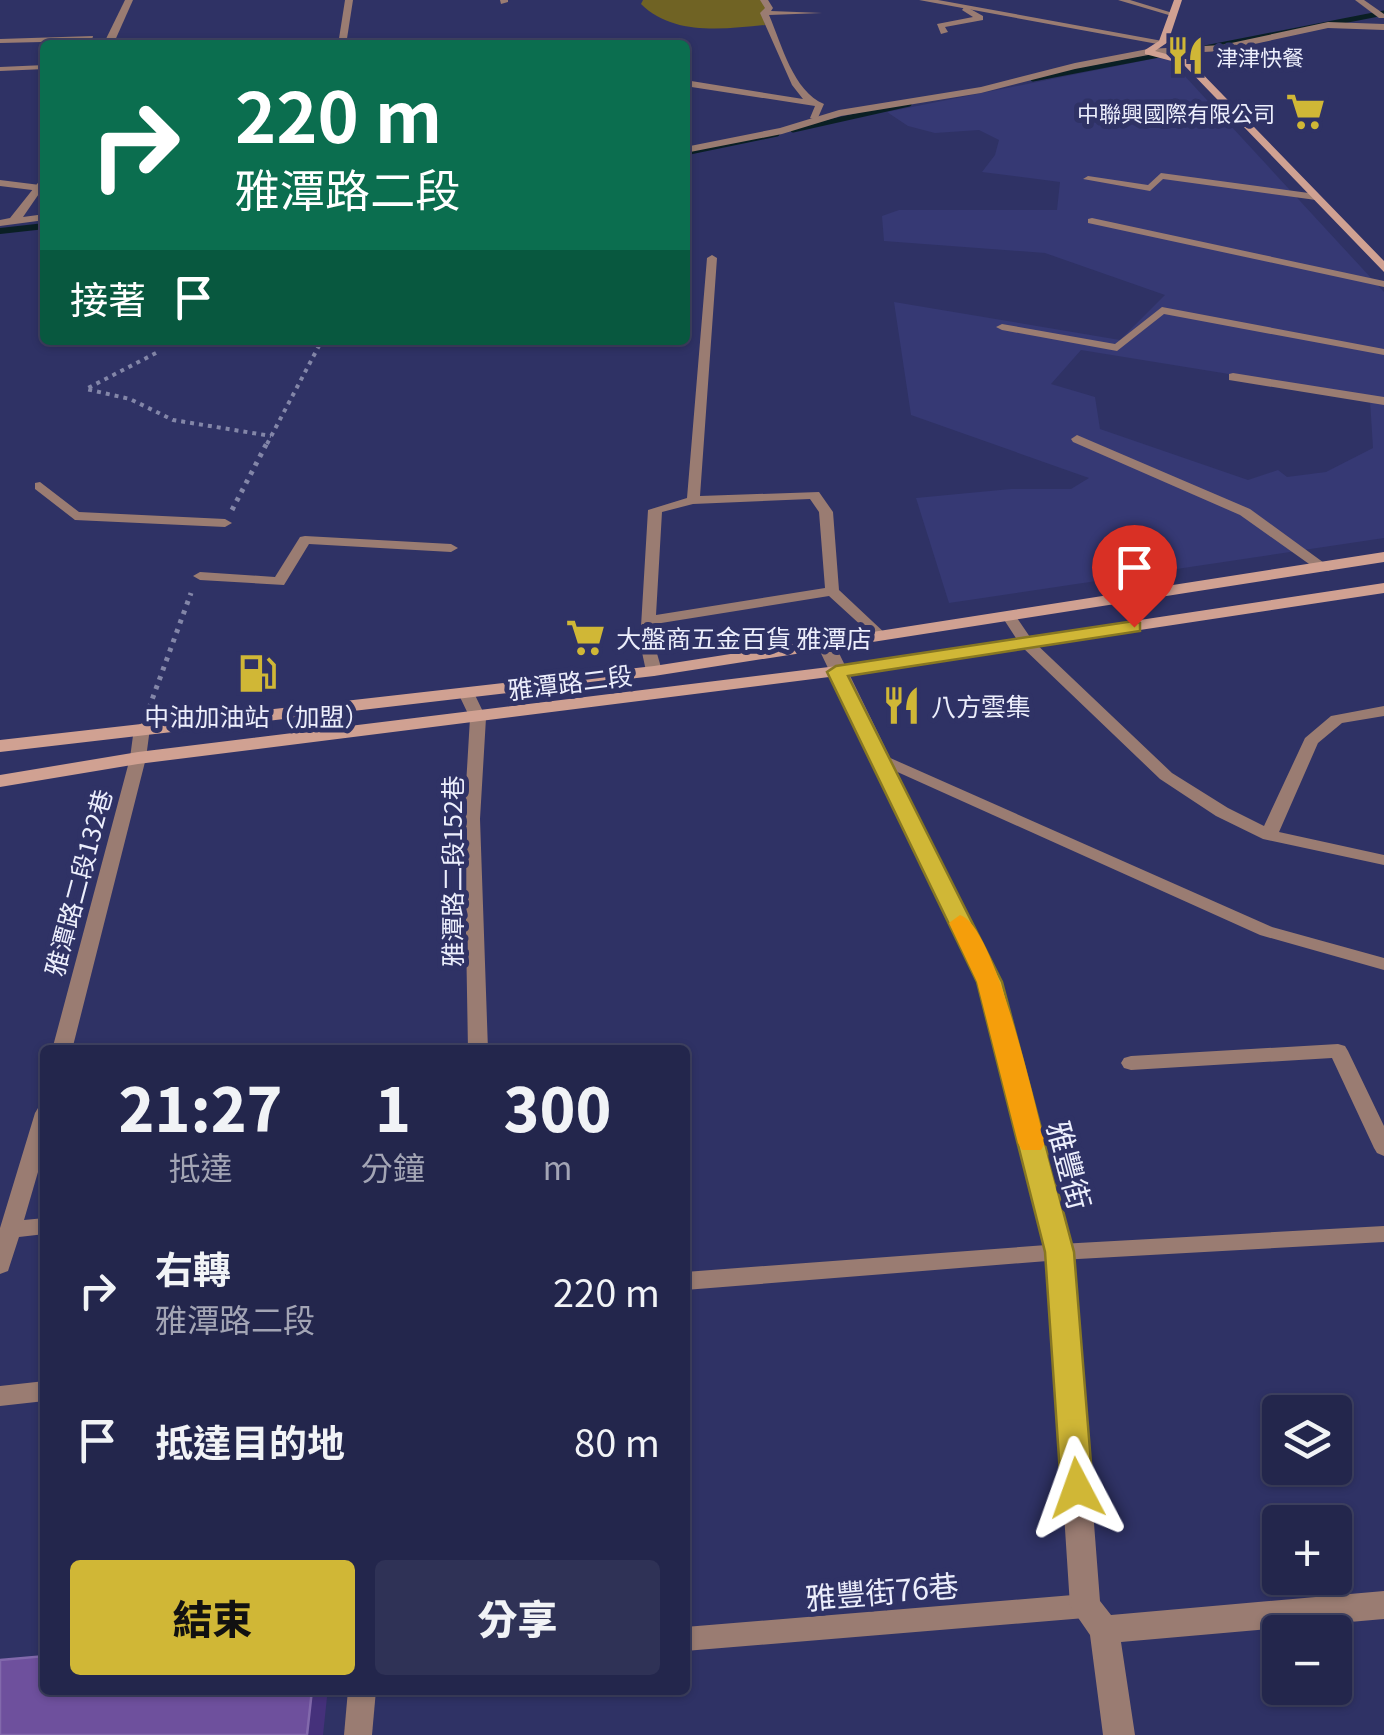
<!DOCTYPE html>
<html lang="zh-TW">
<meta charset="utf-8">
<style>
body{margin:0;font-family:Georgia,"Noto Sans TC",serif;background:#2f3256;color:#f1f3f6;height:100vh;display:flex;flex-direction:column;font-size:38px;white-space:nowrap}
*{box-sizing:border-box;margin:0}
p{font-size:32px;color:#a3a5b5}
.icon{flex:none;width:55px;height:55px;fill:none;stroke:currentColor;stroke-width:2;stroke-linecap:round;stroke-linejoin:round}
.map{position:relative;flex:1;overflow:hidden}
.sheet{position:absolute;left:40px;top:1045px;width:650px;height:650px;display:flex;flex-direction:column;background:#23264c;border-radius:10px;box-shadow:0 2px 8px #0004,0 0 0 2px #404364}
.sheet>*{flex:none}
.top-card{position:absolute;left:40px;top:40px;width:650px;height:305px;border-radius:10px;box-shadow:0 2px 8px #0004,0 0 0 2px #404364;background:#0b6e4f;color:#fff;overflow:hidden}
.buttons{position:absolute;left:1262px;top:1395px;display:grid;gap:20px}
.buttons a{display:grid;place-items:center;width:90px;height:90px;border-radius:10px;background:#23264c;box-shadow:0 2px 8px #0004,0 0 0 2px #404364;font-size:50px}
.pin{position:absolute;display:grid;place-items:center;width:85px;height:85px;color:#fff;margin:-102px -42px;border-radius:50% 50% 50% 0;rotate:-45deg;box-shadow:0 0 10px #0007}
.pin .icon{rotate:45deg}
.me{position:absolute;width:110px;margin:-55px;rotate:356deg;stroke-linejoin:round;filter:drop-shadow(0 0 8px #0008)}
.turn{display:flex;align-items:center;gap:35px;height:210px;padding:0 30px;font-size:45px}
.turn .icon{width:130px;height:130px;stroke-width:2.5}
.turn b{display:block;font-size:70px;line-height:85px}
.then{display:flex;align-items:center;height:95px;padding:0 30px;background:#0003;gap:20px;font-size:38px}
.eta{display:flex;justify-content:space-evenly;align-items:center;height:170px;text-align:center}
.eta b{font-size:60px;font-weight:800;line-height:70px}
.button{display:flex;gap:20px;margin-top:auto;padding:20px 30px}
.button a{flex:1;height:115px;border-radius:10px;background:#d0b736;color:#111;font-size:40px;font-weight:800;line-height:115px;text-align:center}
.button a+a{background:#2f3256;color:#f1f3f6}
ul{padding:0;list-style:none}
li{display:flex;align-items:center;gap:30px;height:150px;padding:0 30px}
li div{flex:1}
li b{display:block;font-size:38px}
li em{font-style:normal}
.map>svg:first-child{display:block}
.built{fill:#363974}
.green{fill:#706324}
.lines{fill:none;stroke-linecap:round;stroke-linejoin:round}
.stream-far1{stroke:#0a1f24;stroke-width:5}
.stream{stroke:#0a1f24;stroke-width:6}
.path-far1{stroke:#8386a8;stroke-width:4;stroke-dasharray:4 5;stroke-linecap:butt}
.path{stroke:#8386a8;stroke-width:5;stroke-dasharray:4 6;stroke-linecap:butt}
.lane{fill:#9a7c72;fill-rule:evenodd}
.street{fill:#9a7c72;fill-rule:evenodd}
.secondary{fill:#d0a192;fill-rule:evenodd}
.shaded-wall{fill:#45317b}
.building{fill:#6e509d;stroke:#8269ac;stroke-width:2.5}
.route{fill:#d0b736;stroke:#877723;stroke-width:2.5}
.slow{fill:#f59e0b}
.labels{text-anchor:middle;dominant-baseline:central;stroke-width:10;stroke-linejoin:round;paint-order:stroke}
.far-poi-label{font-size:22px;fill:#eceefc;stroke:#2f3265;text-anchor:start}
.poi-label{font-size:25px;fill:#eceefc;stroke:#2f3265;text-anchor:start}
.street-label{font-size:25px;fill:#eceefc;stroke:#2f3265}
.near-street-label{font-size:30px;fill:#eceefc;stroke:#2f3265}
</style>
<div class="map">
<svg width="1384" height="1735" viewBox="0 0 1384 1735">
<rect width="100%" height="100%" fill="#2f3265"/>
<polygon class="built" points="1157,58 1170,60 1384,292 1384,399 1081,350 1051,384 1095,397 1100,429 1248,480 1278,470 1287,477 1326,472 1373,448 1370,400 1384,403 1384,538 949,603 916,498 1011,489 1071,489 1089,478 911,415 894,302 1120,340 1165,295 1045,253 884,241 882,216 899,210 1057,210 1060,182 982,172 995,155 999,140 979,130 935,133 908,126 887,112"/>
<path class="green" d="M643 0H768L770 9 763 13 765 25C724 29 673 36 641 4Z"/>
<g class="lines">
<g class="stream-far1">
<polyline points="1205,48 1384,13"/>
<polyline points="1033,79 1164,54"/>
<polyline points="793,130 909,104"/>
<polyline points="685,153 777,134"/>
</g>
<polyline class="stream" points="0,231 45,226"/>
<g class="path-far1">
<polyline points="156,353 86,389 130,399 173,420 271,436"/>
<polyline points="267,444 322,340"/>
</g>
<g class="path">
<polyline points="232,510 268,441"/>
<polyline points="149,708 191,593"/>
</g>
<g class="lane">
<polygon points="345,0 353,0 346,45 338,45"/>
<polygon points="500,0 508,0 508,2 501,4"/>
<path d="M760 0H768L773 8 771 11 822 13 769 15C782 45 793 91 824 104L817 120 810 118 815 106 685 86V80L803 99 792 85 760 13 765 8Z"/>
<polygon points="1118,0 1130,0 1176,14 1172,16"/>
<polygon points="1355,0 1364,0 1384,14 1384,18 1379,18"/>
<polygon points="965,6 983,16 983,20 945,27 948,32 941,34 937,24 973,17 962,10"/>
<polygon points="93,36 91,45 83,45 85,41 0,43 0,39"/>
<polygon points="45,65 45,69 0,71 0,67"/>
<polygon points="1161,173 1316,194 1321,197 1316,200 1163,179 1150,191 1083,179 1088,176 1148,185"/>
<polygon points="0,180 40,185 45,188 40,191 0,186"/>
<polygon points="1092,218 1384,281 1384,287 1088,223 1088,219"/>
<path d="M712 255 717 258 700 496 819 492 833 512 839 590 888 636 886 639H876L829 596 655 624 654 643 662 671 654 676 646 671 640 643 648 510 687 498 707 258ZM810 499 819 512 825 588 656 615 662 512 693 504Z"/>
<polygon points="1162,307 1384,349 1384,355 1164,314 1117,351 1002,330 996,327 1002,324 1115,344"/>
<polygon points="1233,373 1384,397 1384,405 1229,380 1229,374"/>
<polygon points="1077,435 1250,509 1331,568 1329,571 1319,571 1240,515 1073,442 1071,439"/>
<polygon points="40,482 79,512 225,519 232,523 225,527 75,520 35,489 35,483"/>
<polygon points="305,536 451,544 458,548 451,552 309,544 284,585 200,580 193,576 200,572 275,577 300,537"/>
<polygon points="1008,611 1013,612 1032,640 1172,773 1228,808 1264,826 1305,738 1331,716 1384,706 1384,716 1342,723 1318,743 1279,832 1384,855 1384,865 1263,839 1216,816 1160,779 1021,646 1001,615"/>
<polygon points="467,690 475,695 486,718 480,819 488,1050 468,1050 464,819 470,718 459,695"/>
<polygon points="142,723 150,728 146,758 72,1050 52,1050 130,758 134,728"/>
<polygon points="879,753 1272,927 1384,958 1384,970 1260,935 873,761 871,758"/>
<polygon points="1338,1044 1345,1046 1348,1051 1384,1126 1384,1156 1377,1153 1374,1148 1332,1058 1131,1070 1124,1068 1121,1063 1124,1058 1131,1056"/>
<polygon points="45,1106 45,1148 24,1220 45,1218 45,1234 19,1237 8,1271 0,1274 0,1228 35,1113 38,1108"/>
<polygon points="1384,1226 1384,1242 1060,1260 685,1290 685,1272 1060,1244"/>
<polygon points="45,1381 45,1401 0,1406 0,1386"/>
<polygon points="1085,1594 1094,1598 1098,1606 1094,1614 1085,1618 685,1651 685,1627"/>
<polygon points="348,1690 376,1690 372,1735 344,1735"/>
</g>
<g class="street">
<polygon points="125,0 133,0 113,45 103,45"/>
<polygon points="919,0 938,0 1168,42 1163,45"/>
<polygon points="1328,22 1384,24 1384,30 1328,28 1222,51 1148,55 1075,69 981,93 841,116 782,134 685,153 685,147 780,128 839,110 981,87 1075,63 1148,49 1222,45"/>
<polygon points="45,174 45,185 23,217 45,214 45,220 0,226 0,220 10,218"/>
<polygon points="826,640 835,645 1000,982 1073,1252 1100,1601 1111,1615 1384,1591 1384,1619 1121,1642 1135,1735 1103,1735 1090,1635 1070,1606 1047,1252 978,982 817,645"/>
</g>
<g class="secondary">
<polygon points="1174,0 1182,0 1168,42 1155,51 1189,60 1384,261 1384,272 1183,64 1145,54 1145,50 1159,41"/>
<polygon points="1384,552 1384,562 654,676 0,752 0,740 654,666"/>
<polygon points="1384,583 1384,593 837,676 138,764 0,787 0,775 138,752 837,666"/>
</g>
</g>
<polygon class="shaded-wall" points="312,1690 325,1690 327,1697 323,1735 307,1735"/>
<polygon class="building" points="45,1656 45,1690 312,1690 307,1735 0,1735 0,1660"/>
<polygon class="route" points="1134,621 1140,623 1140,631 848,676 1002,982 1074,1252 1093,1488 1088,1498 1077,1502 1065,1498 1061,1488 1045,1252 977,982 827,672 836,666"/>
<path class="slow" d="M960 915C995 925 1035 1105 1045 1143L1041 1150H1022L1018 1143 977 982 949 923Z"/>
<defs>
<symbol id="restaurant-bare" viewBox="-9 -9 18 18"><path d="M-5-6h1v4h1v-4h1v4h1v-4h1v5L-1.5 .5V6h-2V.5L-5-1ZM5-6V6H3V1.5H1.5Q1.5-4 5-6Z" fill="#d0b736" stroke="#2f3265" stroke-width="2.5" paint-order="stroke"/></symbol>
<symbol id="supermarket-bare" viewBox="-9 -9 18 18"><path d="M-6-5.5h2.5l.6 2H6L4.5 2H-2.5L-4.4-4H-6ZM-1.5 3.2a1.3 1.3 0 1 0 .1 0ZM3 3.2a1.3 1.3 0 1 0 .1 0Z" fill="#d0b736" stroke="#2f3265" stroke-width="2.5" paint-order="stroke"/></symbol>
<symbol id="fuel-bare" viewBox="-9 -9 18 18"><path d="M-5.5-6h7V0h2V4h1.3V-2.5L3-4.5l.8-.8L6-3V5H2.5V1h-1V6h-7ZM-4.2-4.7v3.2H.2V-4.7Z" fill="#d0b736" stroke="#2f3265" stroke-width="2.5" paint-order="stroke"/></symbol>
</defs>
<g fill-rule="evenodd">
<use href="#restaurant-bare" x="1158" y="28" width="55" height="55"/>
<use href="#supermarket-bare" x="1278" y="84" width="55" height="55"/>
<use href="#supermarket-bare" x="558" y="610" width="55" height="55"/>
<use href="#fuel-bare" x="230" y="646" width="55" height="55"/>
<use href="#restaurant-bare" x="874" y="678" width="55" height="55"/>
</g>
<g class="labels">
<g class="far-poi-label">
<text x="1216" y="56">津津快餐</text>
<text x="1275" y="112" text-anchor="end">中聯興國際有限公司</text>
</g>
<g class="poi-label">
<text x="616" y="637">大盤商五金百貨 雅潭店</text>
<text x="931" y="705">八方雲集</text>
<text x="257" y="715" text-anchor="middle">中油加油站（加盟）</text>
</g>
<g class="street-label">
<text transform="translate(570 681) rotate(-7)">雅潭路二段</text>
<text transform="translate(451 871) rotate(-90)">雅潭路二段152巷</text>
<text transform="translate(77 882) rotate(-75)">雅潭路二段132巷</text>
</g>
<g class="near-street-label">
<text transform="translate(1071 1165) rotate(75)">雅豐街</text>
<text transform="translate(882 1590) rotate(-5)">雅豐街76巷</text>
</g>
</g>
</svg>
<div class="buttons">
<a><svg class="icon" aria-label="layers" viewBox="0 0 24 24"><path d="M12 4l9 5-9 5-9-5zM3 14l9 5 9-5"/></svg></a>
<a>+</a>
<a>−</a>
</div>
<div class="pin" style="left:1134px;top:627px;background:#d93025"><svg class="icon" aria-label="arrive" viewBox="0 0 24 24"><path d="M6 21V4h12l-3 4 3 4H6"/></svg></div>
<svg class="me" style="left:1077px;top:1488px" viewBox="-20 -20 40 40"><path d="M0-17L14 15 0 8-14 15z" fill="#d0b736" stroke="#fff" stroke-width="4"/></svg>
<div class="top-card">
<div class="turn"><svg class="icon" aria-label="right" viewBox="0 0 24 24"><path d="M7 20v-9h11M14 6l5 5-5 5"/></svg><div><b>220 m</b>雅潭路二段</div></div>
<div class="then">接著<svg class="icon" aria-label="arrive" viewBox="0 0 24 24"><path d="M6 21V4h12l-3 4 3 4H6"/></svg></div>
</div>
<section class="sheet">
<div class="eta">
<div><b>21:27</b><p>抵達</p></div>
<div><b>1</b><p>分鐘</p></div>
<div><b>300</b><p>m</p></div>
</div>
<ul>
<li><svg class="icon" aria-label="right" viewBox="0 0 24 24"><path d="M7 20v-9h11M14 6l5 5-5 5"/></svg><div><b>右轉</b><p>雅潭路二段</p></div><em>220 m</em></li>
<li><svg class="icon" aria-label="arrive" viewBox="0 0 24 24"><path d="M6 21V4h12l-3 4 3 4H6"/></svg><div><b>抵達目的地</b></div><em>80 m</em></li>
</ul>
<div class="button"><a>結束</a><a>分享</a></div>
</section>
</div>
